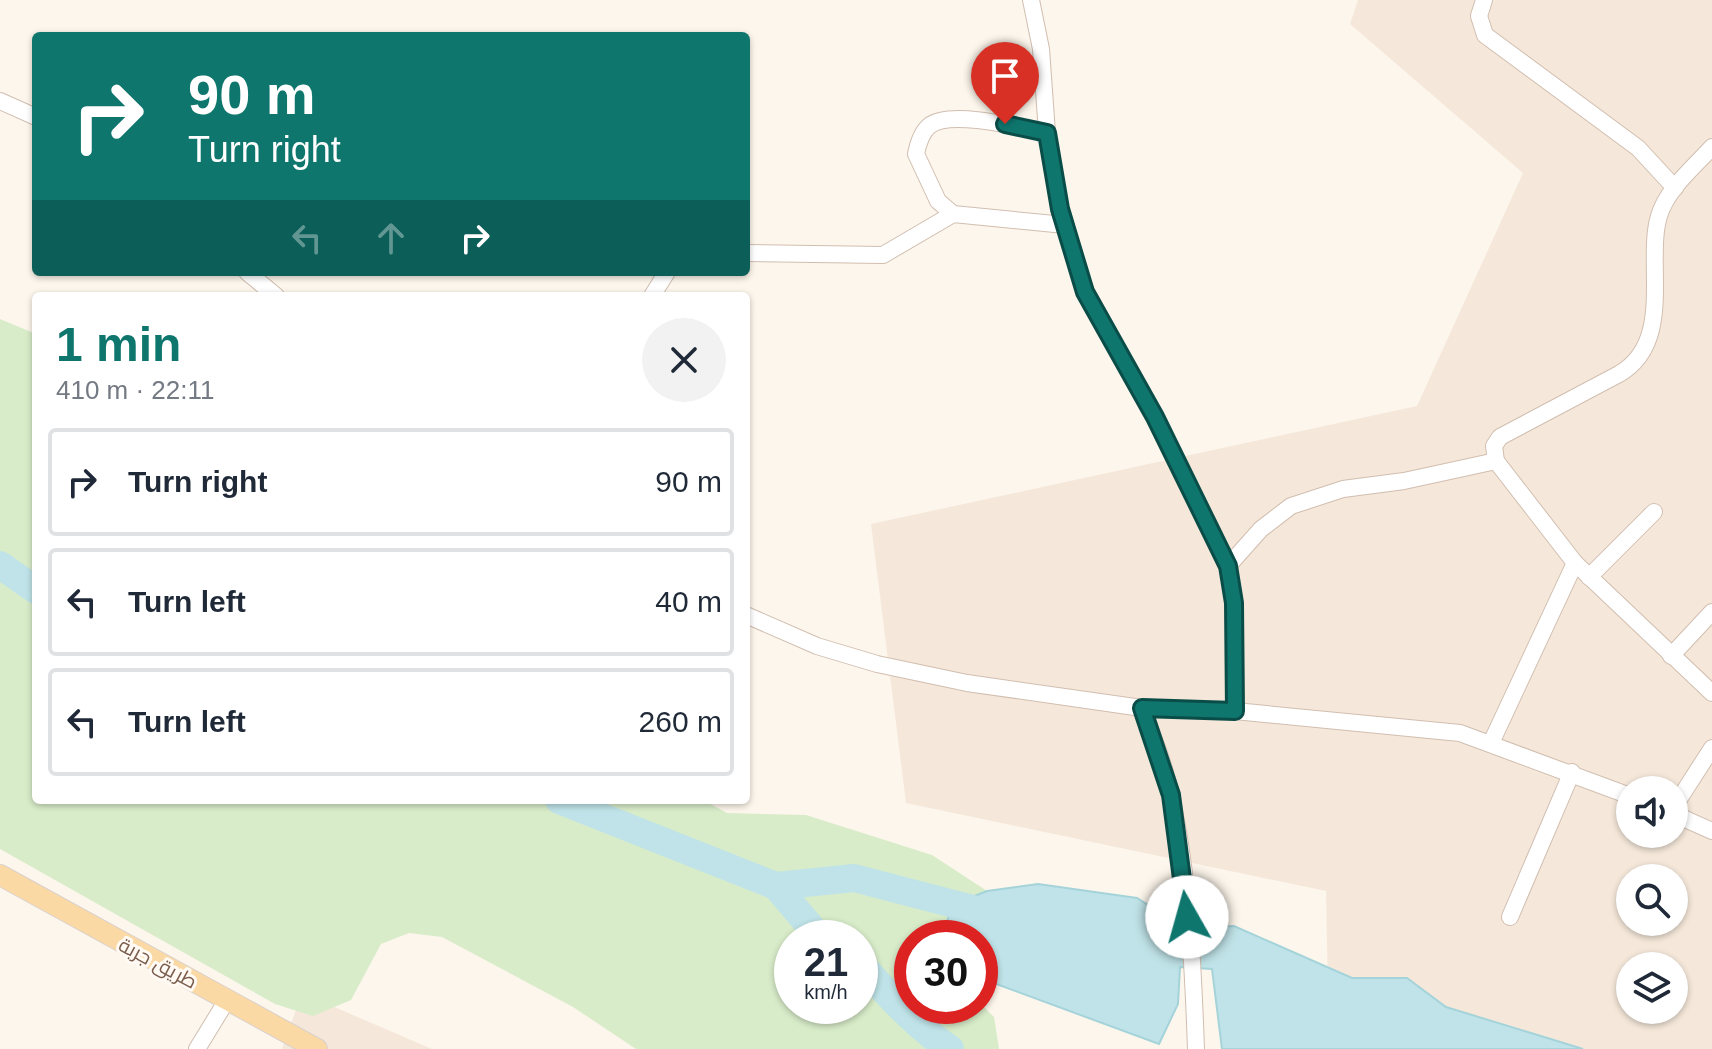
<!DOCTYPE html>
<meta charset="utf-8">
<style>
body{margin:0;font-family:Helvetica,Cairo,sans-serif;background:#f2f2f3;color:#1f2937;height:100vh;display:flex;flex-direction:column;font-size:30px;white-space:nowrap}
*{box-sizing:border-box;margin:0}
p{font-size:26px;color:#747a83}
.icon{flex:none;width:44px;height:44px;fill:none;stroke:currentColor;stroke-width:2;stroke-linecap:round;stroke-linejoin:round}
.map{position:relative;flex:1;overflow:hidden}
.sheet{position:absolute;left:32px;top:292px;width:718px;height:512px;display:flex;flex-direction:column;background:#fff;border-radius:8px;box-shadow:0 2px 6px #0004}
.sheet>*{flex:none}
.top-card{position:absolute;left:32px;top:32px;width:718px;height:244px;border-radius:8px;box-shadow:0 2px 6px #0004;background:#0f766e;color:#fff;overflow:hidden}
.controls{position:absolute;left:1616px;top:776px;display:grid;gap:16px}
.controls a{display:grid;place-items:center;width:72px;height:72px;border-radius:50%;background:#fff;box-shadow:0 2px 6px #0004;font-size:40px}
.speed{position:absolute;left:774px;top:920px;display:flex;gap:16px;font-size:40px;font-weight:700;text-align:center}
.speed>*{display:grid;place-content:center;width:104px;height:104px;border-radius:50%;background:#fff;box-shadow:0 2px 6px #0004;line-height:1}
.speed small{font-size:20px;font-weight:400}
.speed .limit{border:12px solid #d22;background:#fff;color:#111}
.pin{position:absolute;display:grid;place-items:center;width:68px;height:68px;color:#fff;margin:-82px -34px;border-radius:50% 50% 50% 0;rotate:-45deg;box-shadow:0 0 8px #0007}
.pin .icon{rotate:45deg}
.me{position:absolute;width:88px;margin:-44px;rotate:353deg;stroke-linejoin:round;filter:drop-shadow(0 0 6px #0008)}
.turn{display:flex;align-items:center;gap:28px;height:168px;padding:0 24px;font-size:36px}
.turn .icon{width:104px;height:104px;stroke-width:2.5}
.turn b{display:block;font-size:56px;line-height:68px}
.lanes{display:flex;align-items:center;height:76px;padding:0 24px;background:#0003;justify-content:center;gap:40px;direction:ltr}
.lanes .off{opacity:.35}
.round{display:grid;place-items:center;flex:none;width:84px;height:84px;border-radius:42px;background:#f2f2f3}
.overview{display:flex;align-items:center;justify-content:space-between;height:136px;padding:0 24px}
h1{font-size:48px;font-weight:700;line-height:60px;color:#0f766e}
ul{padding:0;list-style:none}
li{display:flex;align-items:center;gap:24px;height:108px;margin:0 16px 12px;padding:0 8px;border:4px solid #e0e1e3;border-radius:8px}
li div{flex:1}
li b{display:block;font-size:30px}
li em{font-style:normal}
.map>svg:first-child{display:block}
.residential{fill:#f5e8da;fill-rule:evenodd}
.green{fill:#d8ecc9;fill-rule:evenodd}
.water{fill:#bfe3e8;stroke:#a5d3da;stroke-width:2}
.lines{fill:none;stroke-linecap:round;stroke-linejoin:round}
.river{stroke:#bfe3e8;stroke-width:28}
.minor-casing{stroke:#d1beb0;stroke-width:18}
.major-casing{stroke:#dad1cd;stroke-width:22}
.minor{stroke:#fff;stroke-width:16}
.major{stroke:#fbd9a5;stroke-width:20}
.route-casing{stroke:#0a4d48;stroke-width:20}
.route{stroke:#0f766e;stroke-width:14}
.labels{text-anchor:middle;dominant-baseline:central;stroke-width:6;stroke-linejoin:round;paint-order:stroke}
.street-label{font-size:20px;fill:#7a5c4d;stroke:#fffaf3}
</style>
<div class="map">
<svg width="1712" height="1049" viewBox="0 0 1712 1049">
<rect width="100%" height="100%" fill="#fdf6ec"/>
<g class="residential">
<path d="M1358 0H1712V1049H1329L1326 891 906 803 871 524 1417 406 1523 173 1350 24ZM1630 790H1674V834H1630ZM1630 878H1674V922H1630ZM1630 966H1674V1010H1630Z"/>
<polygon points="302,993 432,1049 282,1049"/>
</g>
<path class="green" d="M0 319 36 334V800H703L727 813 806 815 932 855 987 891 954 904 940 938H912V1006H980V1003L994 1017 999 1049H636L573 1007 442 937 409 933 381 944 351 1000 313 1016 275 1004 0 849ZM792 938H860V1006H792Z"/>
<polygon class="water" points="1038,884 1137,898 1173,921 1206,927 1234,926 1352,978 1407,978 1446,1007 1583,1049 1222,1049 1212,969 1180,967 1178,1004 1159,1044 980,978 980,938 940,938 954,904 987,891"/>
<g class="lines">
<g class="river">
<polyline points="0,565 36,590"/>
<polyline points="559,800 776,886 854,878 992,914"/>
<polyline points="776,886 820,938"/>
<path d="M860 963C888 995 914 1025 950 1049"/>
</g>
<defs>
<g id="minor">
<polyline points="1031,0 1041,49 1047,133 1060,209 1085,292 1155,417 1228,566 1234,603 1235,711"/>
<polyline points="1484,0 1479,16 1485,35 1638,148 1675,188"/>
<polyline points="0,101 36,117"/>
<path d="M1712 147C1694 167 1667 189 1659 216 1645 262 1675 342 1619 374L1500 437 1494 446 1496 461 1575 563 1712 693"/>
<path d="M953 214 938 201 916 154C918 144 921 133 929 126 950 109 1022 128 1047 133"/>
<polyline points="746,253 883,255 953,214 1065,225"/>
<polyline points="247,272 276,296"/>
<polyline points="652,296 667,272"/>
<polyline points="1228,566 1261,529 1291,506 1343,489 1404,481 1496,461"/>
<polyline points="1589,577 1654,512"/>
<polyline points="746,615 817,646 877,664 967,683 1142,708 1235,711 1460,733 1630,796"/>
<polyline points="1671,656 1712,612"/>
<path d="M1142 708C1153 737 1165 766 1171 796 1189 878 1193 965 1196 1049"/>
<polyline points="1491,743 1575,563"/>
<polyline points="1674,807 1712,748"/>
<polyline points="1674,814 1712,831"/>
<polyline points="1510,917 1572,772"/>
<polyline points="197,1049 227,1000"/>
</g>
<polyline id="major" points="0,875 317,1049"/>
</defs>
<use href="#minor" class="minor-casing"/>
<use href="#major" class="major-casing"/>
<use href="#minor" class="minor"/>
<use href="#major" class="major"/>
</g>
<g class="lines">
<defs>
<polyline id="route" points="1005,124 1047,133 1060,209 1085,292 1155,417 1228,566 1234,603 1235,711 1142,708 1171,795 1187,917"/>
</defs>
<use href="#route" class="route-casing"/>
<use href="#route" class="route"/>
</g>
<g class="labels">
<g class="street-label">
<text transform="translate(158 963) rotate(28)">طريق جربة</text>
</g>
</g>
</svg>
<div class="controls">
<a><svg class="icon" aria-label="sound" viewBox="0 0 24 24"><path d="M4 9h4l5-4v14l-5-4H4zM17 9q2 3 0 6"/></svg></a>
<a><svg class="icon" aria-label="search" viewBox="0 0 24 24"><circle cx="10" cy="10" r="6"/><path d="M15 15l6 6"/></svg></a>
<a><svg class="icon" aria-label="layers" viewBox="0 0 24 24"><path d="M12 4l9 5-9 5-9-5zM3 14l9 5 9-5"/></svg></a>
</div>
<div class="speed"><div>21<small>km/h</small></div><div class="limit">30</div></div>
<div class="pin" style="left:1005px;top:124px;background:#d93025"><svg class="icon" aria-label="arrive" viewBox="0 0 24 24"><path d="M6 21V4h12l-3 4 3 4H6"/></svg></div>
<svg class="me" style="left:1187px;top:917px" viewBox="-20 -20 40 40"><circle r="19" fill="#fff"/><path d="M0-13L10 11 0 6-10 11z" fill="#0f766e"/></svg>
<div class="top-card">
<div class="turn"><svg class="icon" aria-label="right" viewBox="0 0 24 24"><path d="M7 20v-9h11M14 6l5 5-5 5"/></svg><div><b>90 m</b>Turn right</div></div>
<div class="lanes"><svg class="icon off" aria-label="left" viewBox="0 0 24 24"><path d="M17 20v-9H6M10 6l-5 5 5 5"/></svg><svg class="icon off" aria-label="ahead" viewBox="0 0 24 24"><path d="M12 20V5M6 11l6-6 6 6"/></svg><svg class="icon" aria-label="right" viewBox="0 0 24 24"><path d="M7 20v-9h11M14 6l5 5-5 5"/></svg></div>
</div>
<section class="sheet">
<div class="overview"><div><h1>1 min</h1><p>410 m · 22:11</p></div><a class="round"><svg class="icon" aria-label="close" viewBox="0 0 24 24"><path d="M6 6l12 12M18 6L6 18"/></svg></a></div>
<ul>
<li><svg class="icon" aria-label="right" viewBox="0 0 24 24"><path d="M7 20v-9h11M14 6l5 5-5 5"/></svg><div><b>Turn right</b></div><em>90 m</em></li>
<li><svg class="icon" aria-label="left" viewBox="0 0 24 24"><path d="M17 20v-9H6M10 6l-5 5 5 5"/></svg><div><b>Turn left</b></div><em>40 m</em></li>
<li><svg class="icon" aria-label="left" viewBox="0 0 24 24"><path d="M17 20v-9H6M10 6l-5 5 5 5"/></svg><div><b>Turn left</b></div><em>260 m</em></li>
</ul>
</section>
</div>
